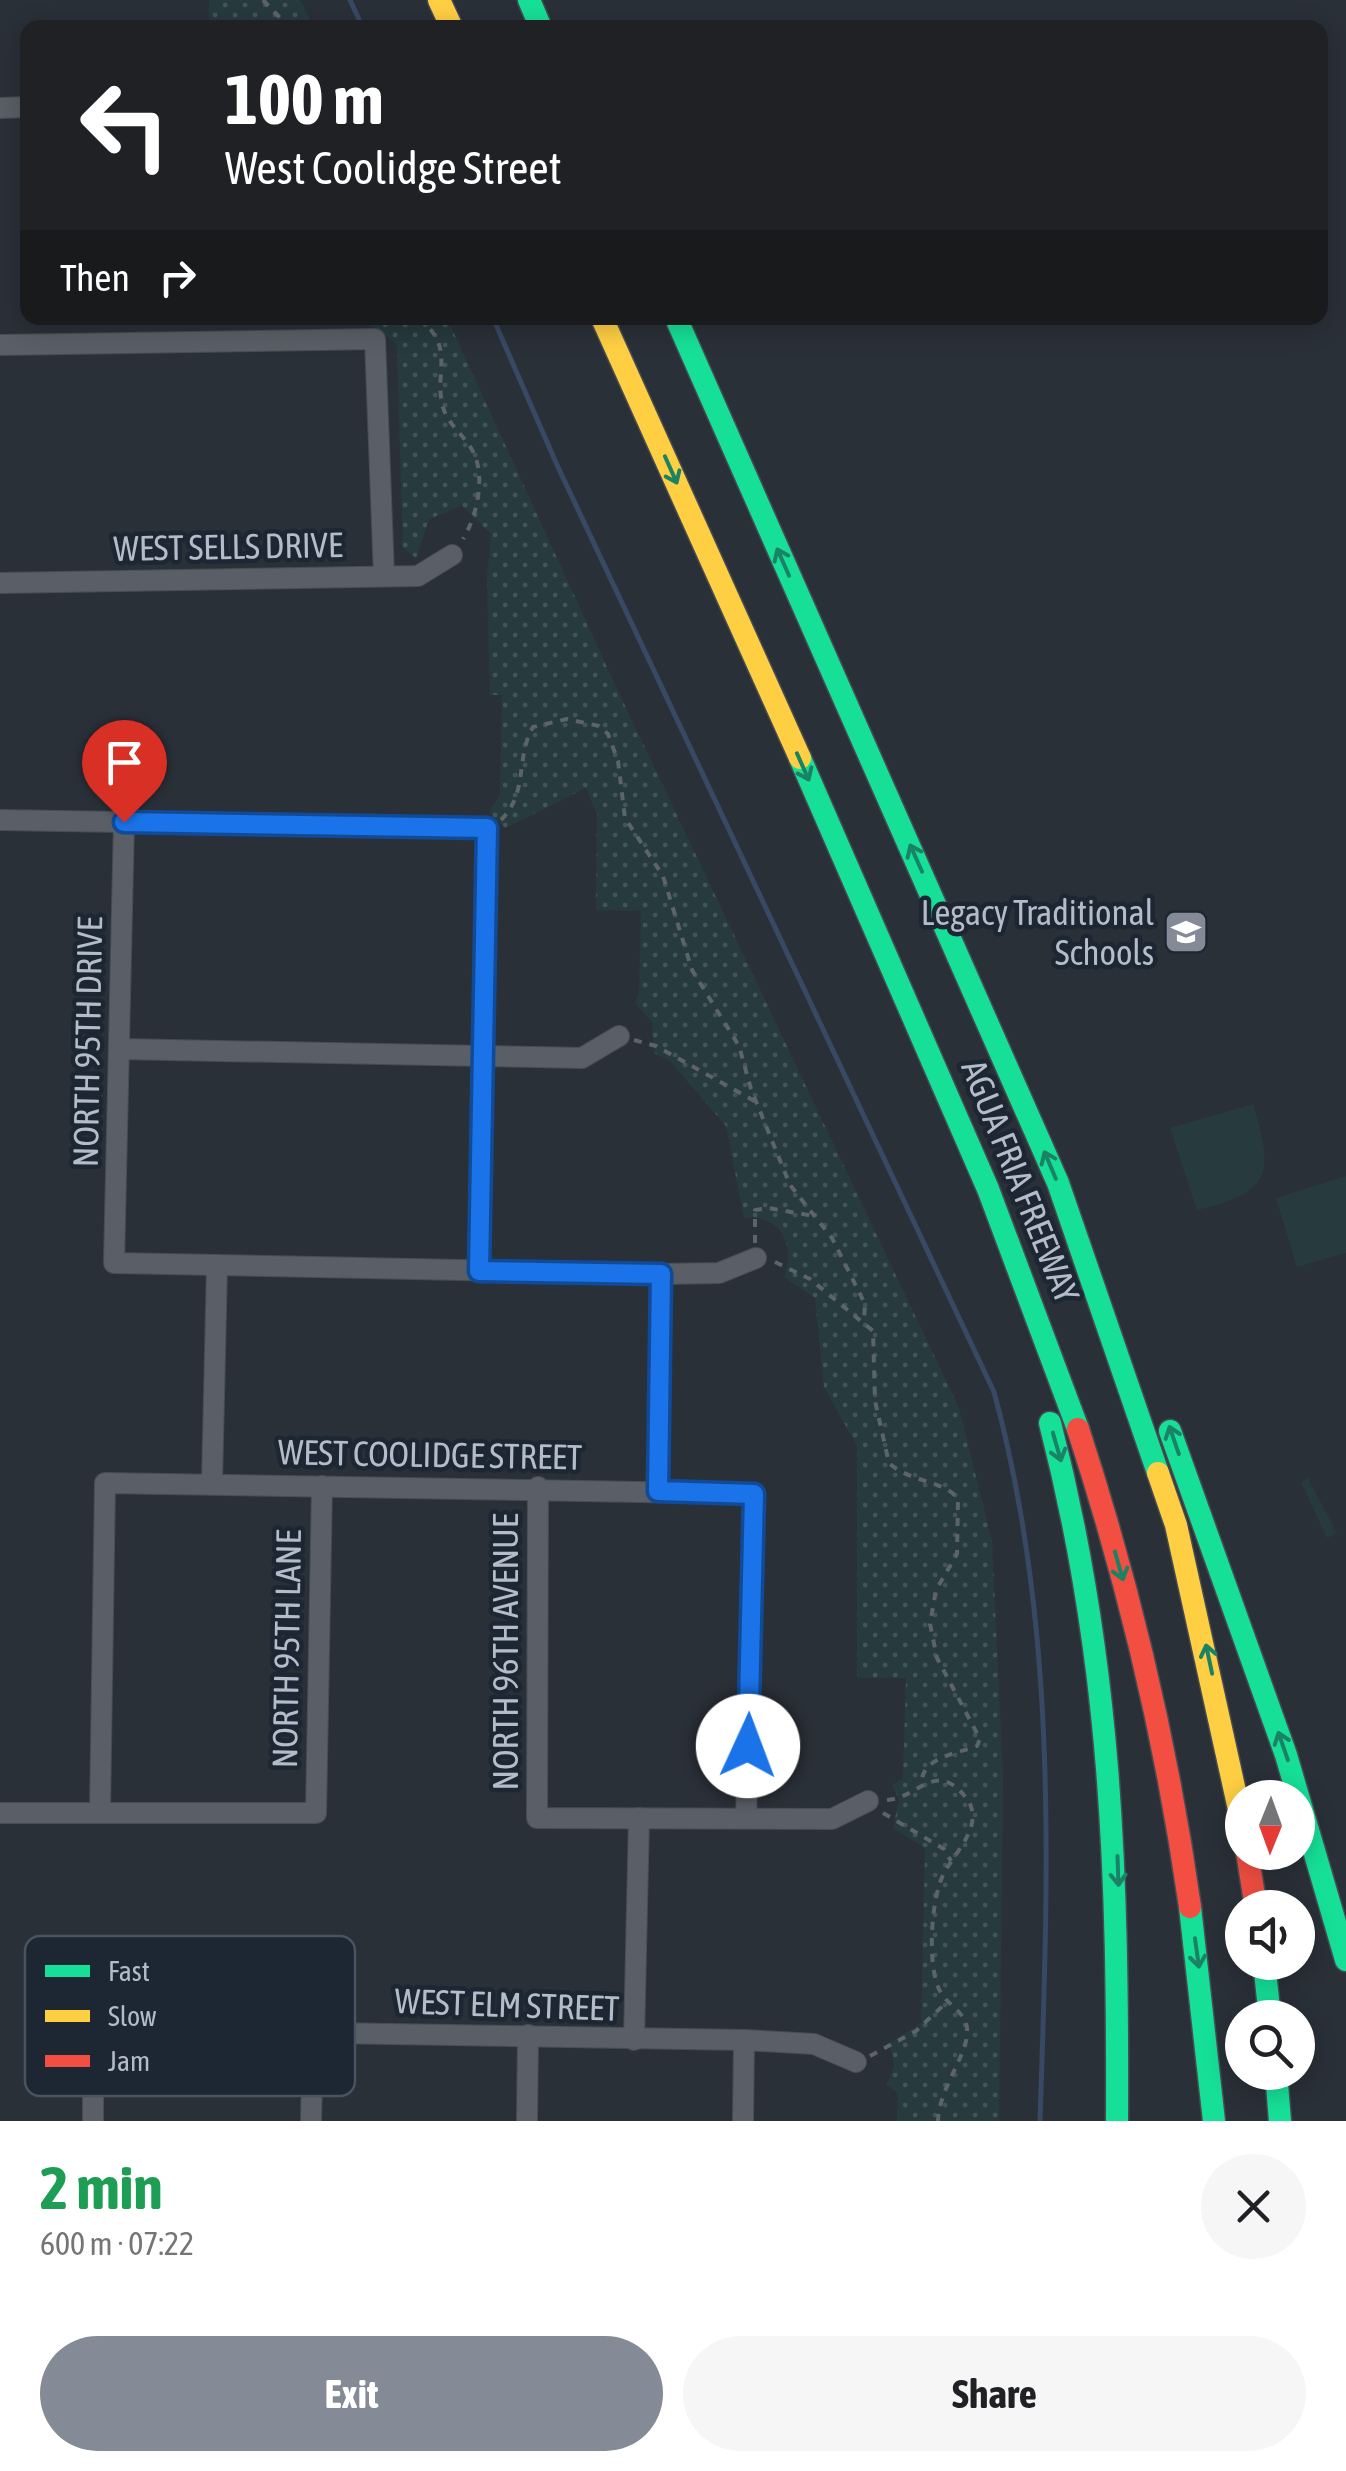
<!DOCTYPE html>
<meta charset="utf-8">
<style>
body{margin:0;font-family:"Asap Condensed",sans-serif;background:#f6f6f6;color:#202124;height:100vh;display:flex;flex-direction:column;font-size:38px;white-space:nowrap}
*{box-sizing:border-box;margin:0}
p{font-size:32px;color:#757577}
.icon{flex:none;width:55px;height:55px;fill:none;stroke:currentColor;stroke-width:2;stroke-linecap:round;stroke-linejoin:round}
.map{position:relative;height:2121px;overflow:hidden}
.details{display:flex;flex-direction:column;background:#fff;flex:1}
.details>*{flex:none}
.hud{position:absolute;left:20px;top:20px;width:1308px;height:305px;border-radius:20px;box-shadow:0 5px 25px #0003;background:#202124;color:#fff;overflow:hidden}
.needle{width:65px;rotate:181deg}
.tools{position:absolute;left:1225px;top:1780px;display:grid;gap:20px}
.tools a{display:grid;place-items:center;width:90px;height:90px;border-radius:50%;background:#fff;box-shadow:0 5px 25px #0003;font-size:50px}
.pin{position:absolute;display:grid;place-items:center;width:85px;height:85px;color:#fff;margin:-102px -42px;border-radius:50% 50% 50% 0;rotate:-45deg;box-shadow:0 0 10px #0007}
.pin .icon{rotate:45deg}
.me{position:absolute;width:110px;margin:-55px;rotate:2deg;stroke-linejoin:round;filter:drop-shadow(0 0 8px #0008)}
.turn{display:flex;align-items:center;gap:35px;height:210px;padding:0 40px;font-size:45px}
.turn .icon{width:130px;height:130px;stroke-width:2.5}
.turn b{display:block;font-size:70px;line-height:85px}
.then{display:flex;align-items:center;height:95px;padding:0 40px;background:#0003;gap:20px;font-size:38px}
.round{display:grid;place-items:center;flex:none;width:105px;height:105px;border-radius:52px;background:#f6f6f6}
.summary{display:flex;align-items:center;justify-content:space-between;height:170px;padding:0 40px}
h1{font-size:60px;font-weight:700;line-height:75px;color:#1e9e55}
.action{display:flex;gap:20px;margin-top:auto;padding:20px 40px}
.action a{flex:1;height:115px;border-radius:60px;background:#848b96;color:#fff;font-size:40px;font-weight:700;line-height:115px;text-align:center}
.action a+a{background:#f6f6f6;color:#202124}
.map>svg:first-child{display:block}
.grass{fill:#273a3e}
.park{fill:url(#park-dots)}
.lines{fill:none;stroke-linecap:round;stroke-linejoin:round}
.stream{stroke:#384963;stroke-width:5}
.street-casing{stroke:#484c53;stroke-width:22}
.fast-casing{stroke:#474c53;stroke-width:25}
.slow-casing{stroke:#474c53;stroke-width:25}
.jam-casing{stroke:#474c53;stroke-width:25}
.path{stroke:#5d636a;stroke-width:4;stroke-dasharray:8 8;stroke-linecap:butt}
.street{stroke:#5a5e66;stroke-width:20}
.fast{stroke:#16e098;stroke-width:22}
.slow{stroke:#ffcf43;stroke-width:22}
.jam{stroke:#f24e42;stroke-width:22}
.oneway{stroke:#1a8366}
.route-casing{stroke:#114b97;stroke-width:25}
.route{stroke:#1a73e8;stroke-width:18}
.labels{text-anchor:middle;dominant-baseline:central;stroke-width:9;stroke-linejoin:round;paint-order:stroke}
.street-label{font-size:35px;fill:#b4bcc9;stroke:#1d2633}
.poi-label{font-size:35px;fill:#b4bcc9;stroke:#1d2633;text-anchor:end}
.key{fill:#1d2633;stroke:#4a5360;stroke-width:2.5}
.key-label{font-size:28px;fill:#b4bcc9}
</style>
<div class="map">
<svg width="1346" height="2121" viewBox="0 0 1346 2121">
<defs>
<pattern id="park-dots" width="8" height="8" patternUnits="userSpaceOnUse" patternTransform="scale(2.5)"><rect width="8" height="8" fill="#273a3e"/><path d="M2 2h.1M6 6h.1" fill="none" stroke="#445559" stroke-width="1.8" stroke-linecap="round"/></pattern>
</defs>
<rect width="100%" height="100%" fill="#2a3038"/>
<g class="grass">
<path d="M1253 1104C1274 1174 1272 1192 1197 1210L1170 1128Z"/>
<polygon points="1346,1176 1346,1253 1297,1267 1276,1198"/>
<polygon points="1308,1478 1337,1534 1327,1538 1301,1482"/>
</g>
<g class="park">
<polygon points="209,0 300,0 314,27 209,27"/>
<path d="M323 318H447L618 691 959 1408 992 1541 1003 1778 999 2121H897L898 2093 887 2085 894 2065 890 2043 921 2023 925 1848 893 1828 899 1799 892 1785 903 1778 906 1678H857V1446L824 1387 815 1298 784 1277C797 1247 780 1213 744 1218L726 1126 669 1060 654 1053 652 1022 635 1003 639 994 641 911 596 910 597 814 586 788 505 828 489 813 500 794 502 695H490L487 580 491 534 462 506 429 519 416 558 403 548 397 346C373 318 357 323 323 324Z"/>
</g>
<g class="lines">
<g class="stream">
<polyline points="350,0 363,28"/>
<path d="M493 318 557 465 994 1392C1059 1630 1048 1877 1040 2121"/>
</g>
<defs>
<g id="street">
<polyline points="0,108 28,107"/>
<polyline points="0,345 375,339 384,576"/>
<polyline points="0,583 418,576 452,555"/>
<polyline points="0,820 487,828 479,1271"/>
<polyline points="124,821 114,1263 661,1274 719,1273 756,1258"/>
<polyline points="120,1049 582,1058 619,1036"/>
<polyline points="212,1483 217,1266"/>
<polyline points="538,1487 537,1818 832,1819 868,1801"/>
<polyline points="658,1491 661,1274"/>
<polyline points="100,1812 105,1483 755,1494 746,1818"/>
<polyline points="0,1813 316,1813 322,1486"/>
<polyline points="634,2040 639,1818"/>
<polyline points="93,2121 93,2029 744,2040 814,2044 856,2062"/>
<polyline points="311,2121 313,2032"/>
<polyline points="527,2121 528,2035"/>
<polyline points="743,2121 744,2040"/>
</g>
<g id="fast">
<polyline points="529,0 541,28"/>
<polyline points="676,318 1058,1183 1158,1473"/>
<polyline points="800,758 988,1189 1078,1429"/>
<path d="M1050 1423C1112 1663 1118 1875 1117 2121"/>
<polyline points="1170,1431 1286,1755 1346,1960"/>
<polyline points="1190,1907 1214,2121"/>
<polyline points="1264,1962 1270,2018"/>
<polyline points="1276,2072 1280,2121"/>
</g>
<g id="slow">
<polyline points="439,0 452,28"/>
<polyline points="602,318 800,758"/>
<polyline points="1158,1473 1176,1525 1242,1823"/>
</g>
<g id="jam">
<path d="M1078 1429C1129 1585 1167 1745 1190 1907"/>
<polyline points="1247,1852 1256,1908"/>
</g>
</defs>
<use href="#street" class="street-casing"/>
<use href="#fast" class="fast-casing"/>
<use href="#slow" class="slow-casing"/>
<use href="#jam" class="jam-casing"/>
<g class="path">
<polyline points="263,0 290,28"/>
<path d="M419 318C455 348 435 369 442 404 447 426 468 437 475 456 485 481 476 518 463 539"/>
<path d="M501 820C529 792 515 758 533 727L567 719 599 726 608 734 618 761 625 818 663 876 692 970 739 1046 751 1089 790 1185 832 1238 865 1304 864 1320"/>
<polyline points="634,1040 656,1046 758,1103"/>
<polyline points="755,1243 755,1210 768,1208 814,1216"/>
<path d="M775 1262 810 1279 873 1331 875 1401 889 1463C909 1482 946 1481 958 1499L957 1554 936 1590 930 1624 937 1658 980 1739 977 1746C956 1754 922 1757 921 1784"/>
<path d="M887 1800C919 1798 936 1758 967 1799 985 1824 956 1851 944 1873 931 1897 926 1969 941 1993 949 2006 965 2012 967 2028 970 2053 939 2087 938 2121"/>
<polyline points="883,1813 944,1849 951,1861"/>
<polyline points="870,2056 916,2031 947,2002"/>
</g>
<use href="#street" class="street"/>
<use href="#fast" class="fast"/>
<use href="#slow" class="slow"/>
<use href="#jam" class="jam"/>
</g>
<defs><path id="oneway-shaft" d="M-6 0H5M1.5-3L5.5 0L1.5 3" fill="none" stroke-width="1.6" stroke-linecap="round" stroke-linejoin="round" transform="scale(2.5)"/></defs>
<g class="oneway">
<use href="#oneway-shaft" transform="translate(671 470) rotate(66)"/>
<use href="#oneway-shaft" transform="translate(783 562) rotate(-114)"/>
<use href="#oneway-shaft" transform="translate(803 767) rotate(66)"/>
<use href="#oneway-shaft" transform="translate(916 858) rotate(-114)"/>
<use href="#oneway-shaft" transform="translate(1050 1165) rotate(-113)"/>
<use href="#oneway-shaft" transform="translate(1174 1440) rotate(-109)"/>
<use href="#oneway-shaft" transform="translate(1057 1447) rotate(74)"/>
<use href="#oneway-shaft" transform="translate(1119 1566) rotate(74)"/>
<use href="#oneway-shaft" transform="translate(1209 1659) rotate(-102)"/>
<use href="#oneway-shaft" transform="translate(1283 1746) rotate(-109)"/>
<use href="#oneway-shaft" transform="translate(1118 1871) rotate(88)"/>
<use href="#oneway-shaft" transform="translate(1197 1953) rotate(82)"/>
</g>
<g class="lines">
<defs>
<polyline id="route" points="124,822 487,828 479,1271 661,1274 658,1491 754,1494 748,1746"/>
</defs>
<use href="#route" class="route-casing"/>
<use href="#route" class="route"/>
</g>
<defs>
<symbol id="school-square" viewBox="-11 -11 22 22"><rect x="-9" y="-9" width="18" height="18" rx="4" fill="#848b96" stroke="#1d2633"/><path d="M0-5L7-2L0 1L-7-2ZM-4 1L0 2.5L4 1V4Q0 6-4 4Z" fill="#fff"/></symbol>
</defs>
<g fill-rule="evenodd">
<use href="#school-square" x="1161" y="907" width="50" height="50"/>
</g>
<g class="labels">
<g class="street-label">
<text transform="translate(228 546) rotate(-1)">WEST SELLS DRIVE</text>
<text transform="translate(87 1042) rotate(-89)">NORTH 95TH DRIVE</text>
<text transform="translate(1021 1181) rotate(68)">AGUA FRIA FREEWAY</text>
<text transform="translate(430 1454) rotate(1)">WEST COOLIDGE STREET</text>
<text transform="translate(286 1649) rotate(-89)">NORTH 95TH LANE</text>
<text transform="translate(505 1652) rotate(-90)">NORTH 96TH AVENUE</text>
<text transform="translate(507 2004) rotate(2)">WEST ELM STREET</text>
</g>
<g class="poi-label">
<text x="1154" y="912">Legacy Traditional<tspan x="1154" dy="40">Schools</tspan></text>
</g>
</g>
<rect x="25" y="1936" width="330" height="160" rx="15" class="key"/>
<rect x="45" y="1965" width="45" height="12" fill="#16e098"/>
<rect x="45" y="2010" width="45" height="12" fill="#ffcf43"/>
<rect x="45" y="2055" width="45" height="12" fill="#f24e42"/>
<g class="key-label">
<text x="108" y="1981">Fast</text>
<text x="108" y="2026">Slow</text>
<text x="108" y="2071">Jam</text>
</g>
</svg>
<div class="tools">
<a><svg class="needle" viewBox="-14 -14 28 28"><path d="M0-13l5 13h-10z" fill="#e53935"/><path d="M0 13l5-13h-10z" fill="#757577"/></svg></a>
<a><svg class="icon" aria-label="sound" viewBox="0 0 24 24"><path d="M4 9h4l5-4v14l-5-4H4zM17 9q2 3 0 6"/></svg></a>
<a><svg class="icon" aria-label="search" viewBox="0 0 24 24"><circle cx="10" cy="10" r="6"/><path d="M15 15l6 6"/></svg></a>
</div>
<div class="pin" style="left:124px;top:822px;background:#d93025"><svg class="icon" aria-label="arrive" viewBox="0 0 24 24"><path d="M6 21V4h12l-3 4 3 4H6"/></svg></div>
<svg class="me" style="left:748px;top:1746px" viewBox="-20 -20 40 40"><circle r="19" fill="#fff"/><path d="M0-13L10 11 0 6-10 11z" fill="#1a73e8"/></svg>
<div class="hud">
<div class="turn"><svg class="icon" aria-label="left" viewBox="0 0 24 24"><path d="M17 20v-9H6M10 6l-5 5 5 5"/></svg><div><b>100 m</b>West Coolidge Street</div></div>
<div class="then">Then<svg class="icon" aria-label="right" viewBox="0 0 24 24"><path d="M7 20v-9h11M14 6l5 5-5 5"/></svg></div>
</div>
</div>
<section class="details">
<div class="summary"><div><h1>2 min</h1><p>600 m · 07:22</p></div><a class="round"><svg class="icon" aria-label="close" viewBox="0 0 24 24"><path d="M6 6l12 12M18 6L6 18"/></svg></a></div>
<div class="action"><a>Exit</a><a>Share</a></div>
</section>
